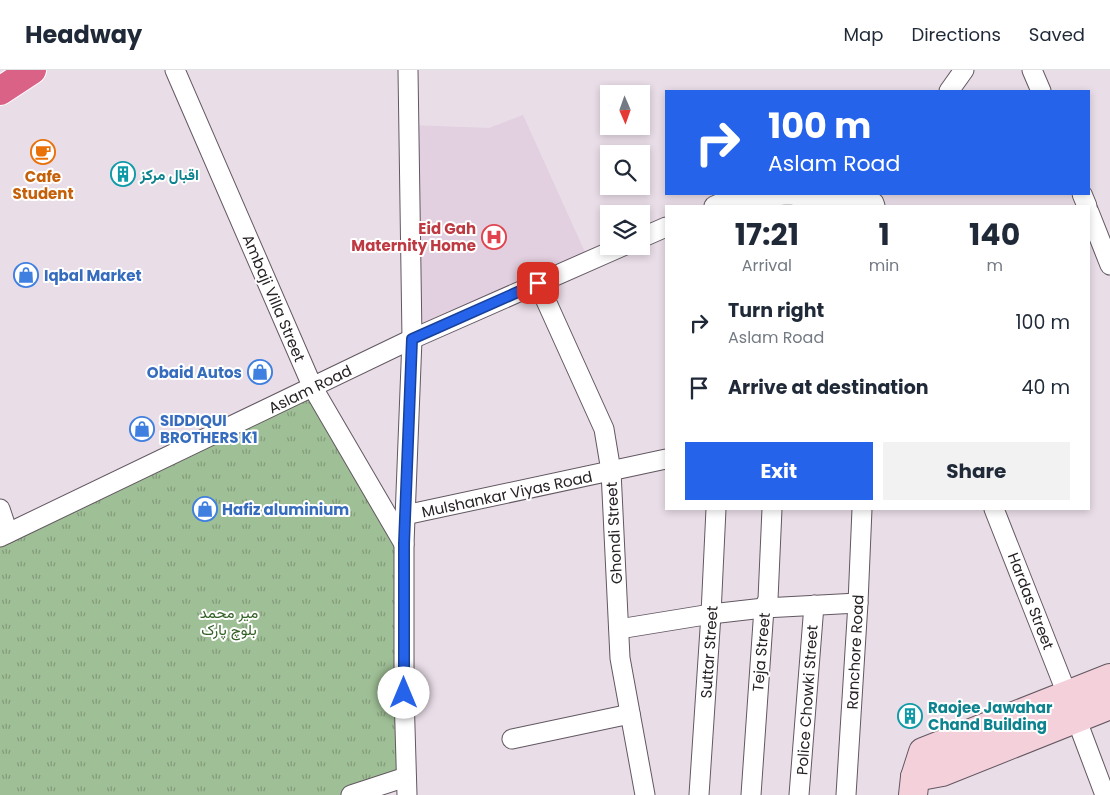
<!DOCTYPE html>
<meta charset="utf-8">
<style>
body{margin:0;font-family:Poppins,Vazirmatn,sans-serif;background:#f2f2f3;color:#1f2937;height:100vh;display:flex;flex-direction:column;font-size:19px;white-space:nowrap}
*{box-sizing:border-box;margin:0}
p{font-size:16px;color:#747a83}
.icon{flex:none;width:28px;height:28px;fill:none;stroke:currentColor;stroke-width:2;stroke-linecap:round;stroke-linejoin:round}
.map{position:relative;flex:1;overflow:hidden}
.drawer{position:absolute;left:665px;top:135px;width:425px;height:305px;display:flex;flex-direction:column;background:#fff;border-radius:0px;box-shadow:0 2px 8px #0003}
.drawer>*{flex:none}
.guide{position:absolute;left:665px;top:20px;width:425px;height:105px;border-radius:0px;box-shadow:0 2px 8px #0003;background:#2563eb;color:#fff;overflow:hidden}
.needle{width:32px;rotate:178deg}
.tools{position:absolute;left:600px;top:15px;display:grid;gap:10px}
.tools a{display:grid;place-items:center;width:50px;height:50px;border-radius:0px;background:#fff;box-shadow:0 2px 8px #0003;font-size:25px}
.pin{position:absolute;display:grid;place-items:center;width:42px;height:42px;color:#fff;margin:-21px;border-radius:10px;box-shadow:0 2px 8px #0006}
.me{position:absolute;width:55px;margin:-28px;rotate:0deg;stroke-linejoin:round;filter:drop-shadow(0 0 4px #0008)}
.turn{display:flex;align-items:center;gap:18px;height:105px;padding:0 20px;font-size:22px}
.turn .icon{width:65px;height:65px;stroke-width:2.5}
.turn b{display:block;font-size:35px;line-height:42px}
.eta{display:flex;justify-content:space-evenly;align-items:center;height:85px;text-align:center}
.eta b{font-size:30px;font-weight:700;line-height:35px}
.action{display:flex;gap:10px;margin-top:auto;padding:10px 20px}
.action a{flex:1;height:58px;border-radius:0px;background:#2563eb;color:#fff;font-size:20px;font-weight:700;line-height:58px;text-align:center}
.action a+a{background:#f2f2f3;color:#1f2937}
ul{padding:0;list-style:none}
li{display:flex;align-items:center;gap:15px;height:65px;padding:0 20px}
li div{flex:1}
li b{display:block;font-size:19px}
li em{font-style:normal}
header{display:flex;align-items:center;gap:30px;box-sizing:border-box;height:70px;padding:0 25px;background:#fff;border-bottom:1px solid #e0e1e3}
header strong{font-size:24px}
nav{display:flex;gap:28px;margin-inline-start:auto;font-size:18px}
.map>svg:first-child{display:block}
.built{fill:#e2cfdf}
.park{fill:url(#park-tufts)}
.lines{fill:none;stroke-linecap:round;stroke-linejoin:round}
.street-casing{stroke:#625861;stroke-width:21}
.secondary-casing{stroke:#625861;stroke-width:30}
.highway-casing{stroke:#fff;stroke-width:30}
.street{stroke:#fff;stroke-width:19}
.secondary{stroke:#f4d0db;stroke-width:28}
.highway{stroke:#da6287;stroke-width:28}
.route-casing{stroke:#184099;stroke-width:12}
.route{stroke:#2563eb;stroke-width:9}
.labels{text-anchor:middle;dominant-baseline:central;stroke-width:4;stroke-linejoin:round;paint-order:stroke}
.culture-label{font-size:15px;font-weight:bold;fill:#0d838f;stroke:#fff;text-anchor:start}
.food-label{font-size:15px;font-weight:bold;fill:#c56008;stroke:#fff}
.health-label{font-size:15px;font-weight:bold;fill:#be3a42;stroke:#fff;text-anchor:end}
.shop-label{font-size:15px;font-weight:bold;fill:#366cbe;stroke:#fff;text-anchor:start}
.street-label{font-size:15px;fill:#272226;stroke:#fff}
.park-label{font-size:15px;fill:#326024;stroke:#fff}
</style>
<header>
<strong>Headway</strong>
<nav><a>Map</a><a>Directions</a><a>Saved</a></nav>
</header>
<div class="map">
<svg width="1110" height="725" viewBox="0 0 1110 725">
<defs>
<pattern id="park-tufts" width="24" height="20" patternUnits="userSpaceOnUse" patternTransform="scale(1.25)"><rect width="24" height="20" fill="#9fbf96"/><path d="M3 7l-1-3M5 7V3M7 7l1-3M15 17l-1-3M17 17v-4M19 17l1-3" fill="none" stroke="#829b7a"/></pattern>
</defs>
<rect width="100%" height="100%" fill="#e9dde8"/>
<polygon class="built" points="523,45 589,191 412,269 409,55 489,58"/>
<polygon class="park" points="313,318 403,474 406,707 351,725 0,725 0,467"/>
<g class="lines">
<defs>
<g id="street">
<polyline points="175,0 313,318 404,474"/>
<polyline points="1032,0 1041,21"/>
<polyline points="949,21 964,0"/>
<polyline points="1082,124 1087,136"/>
<polyline points="714,136 732,128 789,125 874,133 875,136"/>
<polyline points="1089,142 1110,195"/>
<polyline points="641,168 666,157"/>
<polyline points="538,213 604,359 611,401 620,588 645,725"/>
<polyline points="0,439 8,463"/>
<polyline points="994,439 1067,624"/>
<polyline points="405,445 666,389"/>
<polyline points="0,467 412,269 623,176"/>
<polyline points="619,559 711,544 764,538 858,533"/>
<polyline points="1076,648 1105,725"/>
<polyline points="512,669 630,644"/>
<polyline points="351,725 406,707"/>
<polyline points="407,725 404,623 404,474 412,269 408,0"/>
<polyline points="699,725 711,544 716,439"/>
<polyline points="751,725 764,538 768,529 772,439"/>
<polyline points="799,725 814,535"/>
<polyline points="846,725 858,533 862,439"/>
</g>
<g id="secondary">
<polyline points="915,707 942,702 1110,635"/>
<polyline points="913,725 915,707 923,682 1110,608"/>
</g>
<polyline id="highway" points="0,21 32,0"/>
</defs>
<use href="#street" class="street-casing"/>
<use href="#secondary" class="secondary-casing"/>
<use href="#highway" class="highway-casing"/>
<use href="#street" class="street"/>
<use href="#secondary" class="secondary"/>
<use href="#highway" class="highway"/>
</g>
<g class="lines">
<defs>
<polyline id="route" points="404,623 404,474 412,269 538,213"/>
</defs>
<use href="#route" class="route-casing"/>
<use href="#route" class="route"/>
</g>
<defs>
<symbol id="cafe-ring" viewBox="-11 -11 22 22"><circle r="9.5" fill="#fff" stroke="#e8710a" stroke-width="1.5"/><path d="M-5.5-4.5H6V0H3Q3 3.5 0 3.5H-2.5Q-5.5 3.5-5.5 0ZM3-3.2v2h1.7v-2ZM-6 4.5H4V6H-6Z" fill="#e8710a"/></symbol>
<symbol id="building-ring" viewBox="-11 -11 22 22"><circle r="9.5" fill="#fff" stroke="#0f9aa8" stroke-width="1.5"/><path d="M-4-6H4V6H1V3H-1V6H-4ZM-2.5-4.3h1.7v1.8h-1.7ZM.8-4.3h1.7v1.8H.8ZM-2.5-1h1.7V.8h-1.7ZM.8-1h1.7V.8H.8Z" fill="#0f9aa8"/></symbol>
<symbol id="hospital-ring" viewBox="-11 -11 22 22"><circle r="9.5" fill="#fff" stroke="#e0444e" stroke-width="1.5"/><path d="M-5-5h3v3.5h4V-5h3V5h-3V1.5h-4V5h-3Z" fill="#e0444e"/></symbol>
<symbol id="shop-ring" viewBox="-11 -11 22 22"><circle r="9.5" fill="#fff" stroke="#3f7fe0" stroke-width="1.5"/><path d="M-5-2.5h2.3a2.7 3.5 0 0 1 5.4 0H5L5.5 6h-11ZM-1.5-2.5h3a1.5 2.3 0 0 0-3 0Z" fill="#3f7fe0"/></symbol>
</defs>
<g fill-rule="evenodd">
<use href="#cafe-ring" x="29" y="68" width="28" height="28"/>
<use href="#building-ring" x="109" y="90" width="28" height="28"/>
<use href="#hospital-ring" x="480" y="153" width="28" height="28"/>
<use href="#shop-ring" x="12" y="191" width="28" height="28"/>
<use href="#shop-ring" x="246" y="288" width="28" height="28"/>
<use href="#shop-ring" x="128" y="345" width="28" height="28"/>
<use href="#shop-ring" x="191" y="425" width="28" height="28"/>
<use href="#building-ring" x="896" y="632" width="28" height="28"/>
</g>
<g class="labels">
<g class="culture-label">
<text x="140" y="104">اقبال مرکز</text>
<text x="928" y="637">Raojee Jawahar<tspan x="928" dy="17">Chand Building</tspan></text>
</g>
<g class="food-label">
<text x="43" y="106">Cafe<tspan x="43" dy="17">Student</tspan></text>
</g>
<g class="health-label">
<text x="476" y="158">Eid Gah<tspan x="476" dy="17">Maternity Home</tspan></text>
</g>
<g class="shop-label">
<text x="44" y="205">Iqbal Market</text>
<text x="242" y="302" text-anchor="end">Obaid Autos</text>
<text x="160" y="350">SIDDIQUI<tspan x="160" dy="17">BROTHERS K1</tspan></text>
<text x="222" y="439">Hafiz aluminium</text>
</g>
<g class="street-label">
<text transform="translate(274 228) rotate(67)">Ambaji Villa Street</text>
<text transform="translate(310 319) rotate(-26)">Aslam Road</text>
<text transform="translate(507 424) rotate(-12)">Mulshankar Viyas Road</text>
<text transform="translate(614 463) rotate(-93)">Ghondi Street</text>
<text transform="translate(1031 531) rotate(69)">Hardas Street</text>
<text transform="translate(709 582) rotate(-86)">Suttar Street</text>
<text transform="translate(761 582) rotate(-85)">Teja Street</text>
<text transform="translate(855 582) rotate(-87)">Ranchore Road</text>
<text transform="translate(807 630) rotate(-86)">Police Chowki Street</text>
</g>
<g class="park-label">
<text x="229" y="542">میر محمد<tspan x="229" dy="17">بلوچ پارک</tspan></text>
</g>
</g>
</svg>
<div class="tools">
<a><svg class="needle" viewBox="-14 -14 28 28"><path d="M0-13l5 13h-10z" fill="#e53935"/><path d="M0 13l5-13h-10z" fill="#747a83"/></svg></a>
<a><svg class="icon" aria-label="search" viewBox="0 0 24 24"><circle cx="10" cy="10" r="6"/><path d="M15 15l6 6"/></svg></a>
<a><svg class="icon" aria-label="layers" viewBox="0 0 24 24"><path d="M12 4l9 5-9 5-9-5zM3 14l9 5 9-5"/></svg></a>
</div>
<div class="pin" style="left:538px;top:213px;background:#d93025"><svg class="icon" aria-label="arrive" viewBox="0 0 24 24"><path d="M6 21V4h12l-3 4 3 4H6"/></svg></div>
<svg class="me" style="left:404px;top:623px" viewBox="-20 -20 40 40"><circle r="19" fill="#fff"/><path d="M0-13L10 11 0 6-10 11z" fill="#2563eb"/></svg>
<div class="guide">
<div class="turn"><svg class="icon" aria-label="right" viewBox="0 0 24 24"><path d="M7 20v-9h11M14 6l5 5-5 5"/></svg><div><b>100 m</b>Aslam Road</div></div>
</div>
<section class="drawer">
<div class="eta">
<div><b>17:21</b><p>Arrival</p></div>
<div><b>1</b><p>min</p></div>
<div><b>140</b><p>m</p></div>
</div>
<ul>
<li><svg class="icon" aria-label="right" viewBox="0 0 24 24"><path d="M7 20v-9h11M14 6l5 5-5 5"/></svg><div><b>Turn right</b><p>Aslam Road</p></div><em>100 m</em></li>
<li><svg class="icon" aria-label="arrive" viewBox="0 0 24 24"><path d="M6 21V4h12l-3 4 3 4H6"/></svg><div><b>Arrive at destination</b></div><em>40 m</em></li>
</ul>
<div class="action"><a>Exit</a><a>Share</a></div>
</section>
</div>
